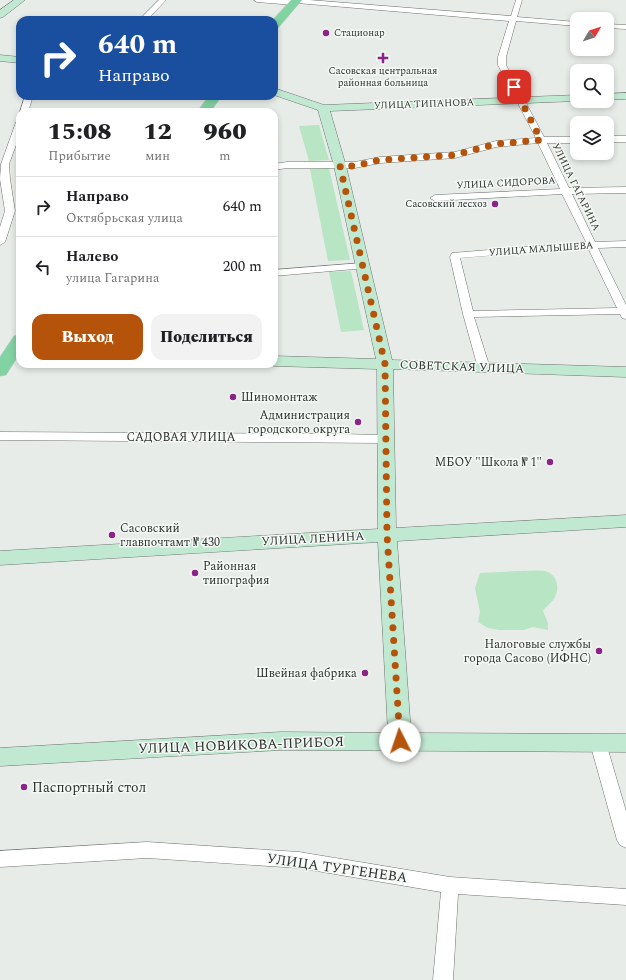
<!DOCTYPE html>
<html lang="ru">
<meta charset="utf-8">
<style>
body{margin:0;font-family:Spectral,serif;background:#f2f2f2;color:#202124;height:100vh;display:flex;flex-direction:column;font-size:15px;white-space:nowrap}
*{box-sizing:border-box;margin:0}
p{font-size:13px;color:#757577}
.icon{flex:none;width:22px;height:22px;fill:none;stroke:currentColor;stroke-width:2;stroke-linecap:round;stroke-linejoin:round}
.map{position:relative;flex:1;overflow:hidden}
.panel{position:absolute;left:16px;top:108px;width:262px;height:260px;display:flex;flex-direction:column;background:#fff;border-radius:12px;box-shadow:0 2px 6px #0003}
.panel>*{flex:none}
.banner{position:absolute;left:16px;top:16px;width:262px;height:84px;border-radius:12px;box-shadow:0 2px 6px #0003;background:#1a4fa0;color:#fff;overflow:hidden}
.needle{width:26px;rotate:51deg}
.controls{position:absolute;left:570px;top:12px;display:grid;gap:8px}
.controls a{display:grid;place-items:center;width:44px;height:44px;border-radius:8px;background:#fff;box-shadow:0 2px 6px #0003;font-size:20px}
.pin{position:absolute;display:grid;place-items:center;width:34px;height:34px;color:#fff;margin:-17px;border-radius:8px;box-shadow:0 2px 6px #0006}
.me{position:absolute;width:44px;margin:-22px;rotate:356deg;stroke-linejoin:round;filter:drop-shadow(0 0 3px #0008)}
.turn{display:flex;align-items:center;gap:14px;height:84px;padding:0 16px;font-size:18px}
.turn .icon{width:52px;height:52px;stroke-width:2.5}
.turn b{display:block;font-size:28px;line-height:34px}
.eta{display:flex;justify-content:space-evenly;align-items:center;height:68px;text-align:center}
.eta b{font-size:24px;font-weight:800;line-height:28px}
.cta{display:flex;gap:8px;margin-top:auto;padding:8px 16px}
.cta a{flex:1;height:46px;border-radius:12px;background:#b45309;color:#fff;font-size:16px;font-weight:800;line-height:46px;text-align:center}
.cta a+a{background:#f2f2f2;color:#202124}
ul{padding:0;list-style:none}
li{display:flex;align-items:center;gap:12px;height:60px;padding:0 16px;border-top:1px solid #e0e0e0}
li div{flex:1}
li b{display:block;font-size:15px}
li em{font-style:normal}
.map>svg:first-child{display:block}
.green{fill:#b8e5c3}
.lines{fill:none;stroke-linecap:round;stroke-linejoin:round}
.street-casing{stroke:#6f7370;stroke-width:1}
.secondary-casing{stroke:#6f7370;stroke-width:1}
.primary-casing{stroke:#c9c9c9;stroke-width:1}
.street{fill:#fff;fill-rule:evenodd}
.secondary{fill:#c1e9d1;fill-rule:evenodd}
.primary{fill:#82d3a3;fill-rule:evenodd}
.route{stroke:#b45309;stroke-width:7;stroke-dasharray:0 12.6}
.poi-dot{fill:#8b2389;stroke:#f4f9f5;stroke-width:1.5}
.labels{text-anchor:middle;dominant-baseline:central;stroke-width:3;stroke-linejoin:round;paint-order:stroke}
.far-poi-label{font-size:10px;fill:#2f312f;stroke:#f4f9f5;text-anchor:start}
.far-street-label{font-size:10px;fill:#2f312f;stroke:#f4f9f5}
.street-label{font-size:12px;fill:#2f312f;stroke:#f4f9f5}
.poi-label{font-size:12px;fill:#2f312f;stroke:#f4f9f5;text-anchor:end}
.near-street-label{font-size:14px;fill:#2f312f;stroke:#f4f9f5}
.near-poi-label{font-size:14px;fill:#2f312f;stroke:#f4f9f5;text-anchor:start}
</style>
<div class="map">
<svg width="626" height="980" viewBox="0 0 626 980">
<rect width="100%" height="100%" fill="#e7ece8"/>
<g class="green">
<polygon points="319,125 329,160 309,161 299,126"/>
<polygon points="329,168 350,260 328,261 310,169"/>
<polygon points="351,271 364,330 341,332 329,272"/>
<path d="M517 571C524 571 539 570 545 571 557 574 560 587 555 597 553 602 546 606 543 611L548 623V630L533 627 524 630H499L488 628 478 622 480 612 475 588 480 573Z"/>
</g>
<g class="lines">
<defs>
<g id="street">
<polygon points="159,0 166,0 147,20 139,20"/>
<path d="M254 0H309L511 16 516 0H522L517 17 577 22V26L516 21 506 57V65L544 137H577V143H547L569 188 626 187V193L572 194 595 242 626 241V247L598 248 626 305V319L622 318 620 314 474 317 490 368 488 370H480L478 368 463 314 450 257 452 253 586 242 562 194 435 201 430 198 435 195 560 189 538 143 496 147 455 158 380 163 355 168H287L274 170V164L287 162H355L380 157 455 152 496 141 536 138 498 65V57L509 21 297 3 294 5 257 2ZM588 248 617 308 473 311 460 258Z"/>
<polygon points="607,24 626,25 626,29 607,28"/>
<polygon points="25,96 33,96 28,112 20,112"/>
<polygon points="20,119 20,134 9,164 10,179 15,211 5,242 0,245 0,227 5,211 0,179 1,164 16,122"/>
<rect x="607" y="136" width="19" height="6"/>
<polygon points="362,263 367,266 366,268 274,276 274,270"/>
<polygon points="0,432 337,434 385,435 389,436 391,439 389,442 385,443 0,440"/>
<polygon points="598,736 604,738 606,743 626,811 626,848 620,845 617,840 590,743 592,738"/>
<polygon points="147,842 299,852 450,877 626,889 626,905 458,894 453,980 433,980 441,892 299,868 147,858 0,867 0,851"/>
</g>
<g id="secondary">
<polygon points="14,0 25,0 3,17 0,18 0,10"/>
<polygon points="0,55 20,57 20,63 0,61"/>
<polygon points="274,88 324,105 577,95 577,101 578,101 577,101 330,111 346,166 392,360 626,367 626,377 393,369 396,528 626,515 626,527 397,541 411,733 626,734 626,752 281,750 0,766 0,748 281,732 388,733 378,542 0,565 0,551 378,529 377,369 274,366 268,364 274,364 274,356 376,359 334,166 318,110 274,95"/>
<polygon points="626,93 626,99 607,100 607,94"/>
</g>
<g id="primary">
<polygon points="291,0 302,0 278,28 274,29 273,20"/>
<polygon points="209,96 222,96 210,112 197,112"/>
<polygon points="20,335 20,353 6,375 0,376 0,357 14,336"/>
</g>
</defs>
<use href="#street" class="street-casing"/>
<use href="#secondary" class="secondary-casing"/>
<use href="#primary" class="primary-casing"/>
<use href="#street" class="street"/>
<use href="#secondary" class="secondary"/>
<use href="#primary" class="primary"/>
</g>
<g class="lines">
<polyline class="route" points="400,741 387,534 385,364 340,166 354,166 380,160 454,155 496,144 541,140 514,87"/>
</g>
<g class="poi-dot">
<circle cx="326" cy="33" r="4"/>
<path d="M381 52h4v4h4v4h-4v4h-4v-4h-4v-4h4z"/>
<circle cx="495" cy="204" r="4"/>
<circle cx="233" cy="397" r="4"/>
<circle cx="358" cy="422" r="4"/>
<circle cx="550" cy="462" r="4"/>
<circle cx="112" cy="535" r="4"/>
<circle cx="195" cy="573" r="4"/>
<circle cx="599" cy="651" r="4"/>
<circle cx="365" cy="673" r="4"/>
<circle cx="24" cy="787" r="4"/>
</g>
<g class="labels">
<g class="far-poi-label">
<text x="334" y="33">Стационар</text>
<text x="383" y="71" text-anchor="middle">Сасовская центральная<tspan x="383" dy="12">районная больница</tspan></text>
<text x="487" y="204" text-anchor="end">Сасовский лесхоз</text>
</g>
<g class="far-street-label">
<text transform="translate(424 104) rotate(-2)">УЛИЦА ТИПАНОВА</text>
<text transform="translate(506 183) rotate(-3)">УЛИЦА СИДОРОВА</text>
<text transform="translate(576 187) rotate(64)">УЛИЦА ГАГАРИНА</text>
<text transform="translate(541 249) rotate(-4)">УЛИЦА МАЛЫШЕВА</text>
</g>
<g class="street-label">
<text transform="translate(462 367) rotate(2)">СОВЕТСКАЯ УЛИЦА</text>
<text x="181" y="437">САДОВАЯ УЛИЦА</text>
<text transform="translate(313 539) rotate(-3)">УЛИЦА ЛЕНИНА</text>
</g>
<g class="poi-label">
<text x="241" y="397" text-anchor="start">Шиномонтаж</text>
<text x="350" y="415">Администрация<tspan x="350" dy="14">городского округа</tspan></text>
<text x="542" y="462">МБОУ "Школа № 1"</text>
<text x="120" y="528" text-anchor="start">Сасовский<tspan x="120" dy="14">главпочтамт № 430</tspan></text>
<text x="203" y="566" text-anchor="start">Районная<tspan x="203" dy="14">типография</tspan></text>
<text x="591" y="644">Налоговые службы<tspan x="591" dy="14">города Сасово (ИФНС)</tspan></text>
<text x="357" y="673">Швейная фабрика</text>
</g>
<g class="near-street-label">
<text transform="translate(241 745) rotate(-2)">УЛИЦА НОВИКОВА-ПРИБОЯ</text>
<text transform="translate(337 868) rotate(8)">УЛИЦА ТУРГЕНЕВА</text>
</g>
<g class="near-poi-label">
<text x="32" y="787">Паспортный стол</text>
</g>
</g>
</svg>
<div class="controls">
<a><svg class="needle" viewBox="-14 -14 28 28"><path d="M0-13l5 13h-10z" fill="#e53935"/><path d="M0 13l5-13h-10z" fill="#757577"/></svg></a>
<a><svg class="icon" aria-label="search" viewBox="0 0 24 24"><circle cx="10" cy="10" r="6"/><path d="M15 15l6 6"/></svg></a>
<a><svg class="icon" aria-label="layers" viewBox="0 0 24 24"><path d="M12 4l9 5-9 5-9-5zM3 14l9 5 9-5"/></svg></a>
</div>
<div class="pin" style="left:514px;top:87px;background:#d93025"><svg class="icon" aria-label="arrive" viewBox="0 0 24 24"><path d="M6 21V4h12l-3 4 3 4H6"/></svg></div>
<svg class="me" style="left:400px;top:741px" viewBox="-20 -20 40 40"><circle r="19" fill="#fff"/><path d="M0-13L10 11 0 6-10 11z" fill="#b45309"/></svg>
<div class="banner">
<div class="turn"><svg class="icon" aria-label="right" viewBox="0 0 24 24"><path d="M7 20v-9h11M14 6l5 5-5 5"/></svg><div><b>640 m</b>Направо</div></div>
</div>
<section class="panel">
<div class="eta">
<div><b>15:08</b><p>Прибытие</p></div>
<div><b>12</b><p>мин</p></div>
<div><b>960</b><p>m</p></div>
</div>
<ul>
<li><svg class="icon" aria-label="right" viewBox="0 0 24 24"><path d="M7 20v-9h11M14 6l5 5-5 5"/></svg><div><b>Направо</b><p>Октябрьская улица</p></div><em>640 m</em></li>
<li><svg class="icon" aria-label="left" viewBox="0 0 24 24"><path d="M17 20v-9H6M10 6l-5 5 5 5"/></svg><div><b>Налево</b><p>улица Гагарина</p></div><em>200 m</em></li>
</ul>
<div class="cta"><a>Выход</a><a>Поделиться</a></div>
</section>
</div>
